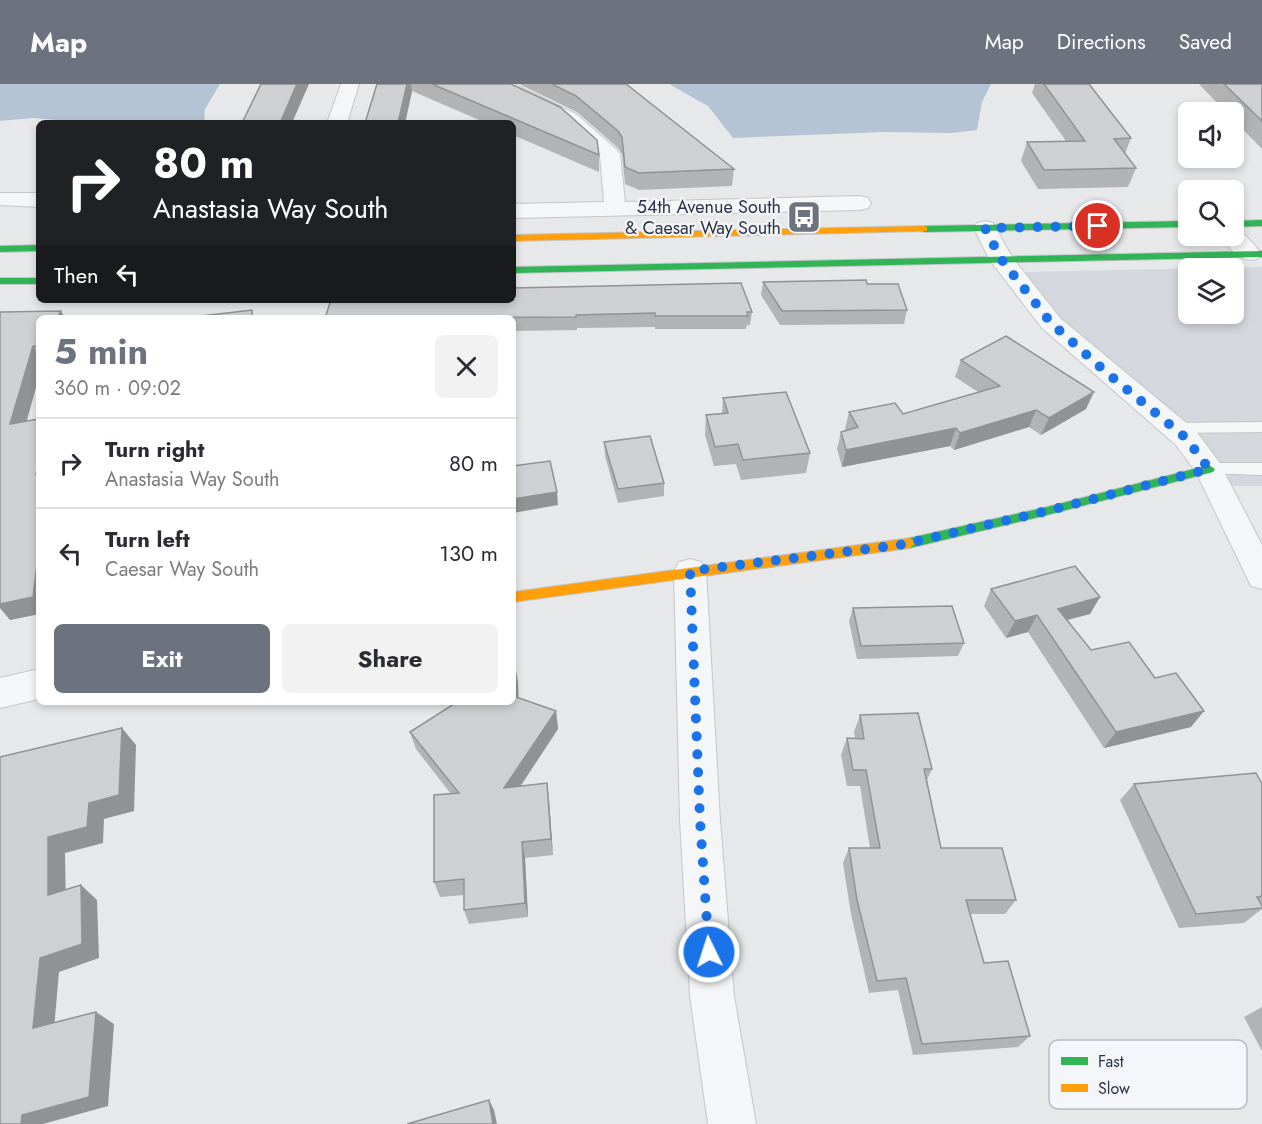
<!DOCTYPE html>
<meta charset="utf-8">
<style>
body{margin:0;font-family:Jost,sans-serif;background:#f2f2f3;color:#2b2b33;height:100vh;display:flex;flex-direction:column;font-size:22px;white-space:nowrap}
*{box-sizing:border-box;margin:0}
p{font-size:20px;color:#7c7c81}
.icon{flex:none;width:33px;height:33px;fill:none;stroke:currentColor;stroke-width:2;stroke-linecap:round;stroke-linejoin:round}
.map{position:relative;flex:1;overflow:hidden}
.panel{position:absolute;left:36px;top:231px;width:480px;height:390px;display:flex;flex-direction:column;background:#fff;border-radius:9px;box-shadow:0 3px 9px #0003}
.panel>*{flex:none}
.banner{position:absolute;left:36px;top:36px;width:480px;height:183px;border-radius:9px;box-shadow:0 3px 9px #0003;background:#202124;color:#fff;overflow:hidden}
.controls{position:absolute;left:1178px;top:18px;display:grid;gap:12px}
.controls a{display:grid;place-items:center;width:66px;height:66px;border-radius:9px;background:#fff;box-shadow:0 3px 9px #0003;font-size:30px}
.pin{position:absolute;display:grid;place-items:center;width:51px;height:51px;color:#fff;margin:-26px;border:3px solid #fff;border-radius:50%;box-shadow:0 2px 6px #0007}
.me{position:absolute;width:66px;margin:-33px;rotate:356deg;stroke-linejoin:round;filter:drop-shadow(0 0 4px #0008)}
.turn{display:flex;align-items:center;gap:21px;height:126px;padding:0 18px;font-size:27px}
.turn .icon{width:78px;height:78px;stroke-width:2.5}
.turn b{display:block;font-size:42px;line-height:51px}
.then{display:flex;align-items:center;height:57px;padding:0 18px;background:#0003;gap:12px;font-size:22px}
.round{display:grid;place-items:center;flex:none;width:63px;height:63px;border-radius:9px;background:#f2f2f3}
.head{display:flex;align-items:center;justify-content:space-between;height:102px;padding:0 18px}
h1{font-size:36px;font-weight:700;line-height:45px;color:#6c737f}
.cta{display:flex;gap:12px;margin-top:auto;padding:12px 18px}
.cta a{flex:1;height:69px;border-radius:9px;background:#6c737f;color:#fff;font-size:24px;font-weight:700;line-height:69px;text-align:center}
.cta a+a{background:#f2f2f3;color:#2b2b33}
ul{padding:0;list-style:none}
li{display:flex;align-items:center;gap:18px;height:90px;padding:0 18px;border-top:2px solid #e1e1e2}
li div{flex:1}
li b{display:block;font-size:22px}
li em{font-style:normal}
header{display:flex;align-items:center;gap:36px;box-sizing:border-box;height:84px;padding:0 30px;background:#6c737f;color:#fff}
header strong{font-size:28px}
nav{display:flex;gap:33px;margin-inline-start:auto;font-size:21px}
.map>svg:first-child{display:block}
.built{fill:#d4d7dd;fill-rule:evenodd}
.water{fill:#b4c4d5}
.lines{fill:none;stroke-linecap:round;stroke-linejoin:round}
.lane-casing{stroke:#c4c6c8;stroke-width:2}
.street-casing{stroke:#c4c6c8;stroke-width:2}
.fast-casing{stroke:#c4c6c8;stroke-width:2}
.slow-casing{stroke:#c4c6c8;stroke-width:2}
.lane{fill:#f5f6f7;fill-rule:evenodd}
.street{fill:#f5f6f7;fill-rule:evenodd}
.fast{fill:#30b455;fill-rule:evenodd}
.slow{fill:#ff9f0a;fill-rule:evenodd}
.wall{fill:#b1b3b5}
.shaded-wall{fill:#909294}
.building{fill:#ced0d3;stroke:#909294;stroke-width:1.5}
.route{stroke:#1a73e8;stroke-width:10;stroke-dasharray:0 18}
.labels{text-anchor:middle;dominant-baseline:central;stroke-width:4.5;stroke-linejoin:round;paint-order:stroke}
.far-poi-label{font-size:18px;fill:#2b3445;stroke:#f4f6f9;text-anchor:end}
.key{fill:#f4f6f9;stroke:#b8bcc3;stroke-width:1.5}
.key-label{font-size:16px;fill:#2b3445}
</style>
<header>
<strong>Map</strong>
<nav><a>Map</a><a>Directions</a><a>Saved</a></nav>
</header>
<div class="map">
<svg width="1262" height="1040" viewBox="0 0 1262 1040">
<rect width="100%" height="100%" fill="#e6e8ea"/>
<path class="built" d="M1262 183V402H1232L1227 394 1230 392 1221 383 1062 236 1023 188ZM1188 184H1233V230H1188Z"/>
<g class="water">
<polygon points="0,0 220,0 205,25 204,39 96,39 33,34 0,37"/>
<polygon points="669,0 991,0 982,18 977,46 952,49 884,48 733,54 708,22"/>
</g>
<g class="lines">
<defs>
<g id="lane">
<polygon points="1262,338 1262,348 1175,349 1169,348 1167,344 1169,340 1175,339"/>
<polygon points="1209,379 1262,379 1262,391 1203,389 1200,385 1203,381"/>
</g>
<g id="street">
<polygon points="341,0 359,0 347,39 327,39"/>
<polygon points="490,0 514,0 576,30 617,66 620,70 625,118 860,112 868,114 871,119 868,124 860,126 513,134 513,120 604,118 600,72 562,38 492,4"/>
<polygon points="0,109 39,109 39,123 0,121"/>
<polygon points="985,137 993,139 1012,173 1060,234 1196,347 1219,378 1262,461 1262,505 1251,502 1196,388 1176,361 1042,244 989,175 974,144 977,139"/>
<path d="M1233 145C1245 148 1254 160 1261 170L1257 175C1240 179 1229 165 1222 152H1233Z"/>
<polygon points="690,475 701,478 706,487 720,736 734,912 756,1040 708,1040 690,912 680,736 674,487 679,478"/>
<polygon points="39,585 39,615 0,624 0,594"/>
</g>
<g id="fast">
<polygon points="1262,136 1262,142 1233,143 1233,137"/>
<polygon points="1188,137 1188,143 924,148 919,145 924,142"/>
<polygon points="39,161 39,167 0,168 0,162"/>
<polygon points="1262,167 1262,173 513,189 513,183"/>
<rect x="0" y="194" width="39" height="6"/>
<polygon points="1209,381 1215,385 1213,388 1047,431 910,464 904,459 910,454 1047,423"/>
</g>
<g id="slow">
<polygon points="924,142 927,143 927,147 513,157 513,151"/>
<polygon points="910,454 916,459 910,464 513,518 513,508"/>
</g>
</defs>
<use href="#lane" class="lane-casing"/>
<use href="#street" class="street-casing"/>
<use href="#fast" class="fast-casing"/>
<use href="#slow" class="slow-casing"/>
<use href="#lane" class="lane"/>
<use href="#street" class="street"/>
<use href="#fast" class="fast"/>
<use href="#slow" class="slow"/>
</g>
<g class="wall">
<polygon points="377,0 511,0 599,71 599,88 513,51 513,39 486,39 412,7 405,39 365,39"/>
<polygon points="519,0 626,0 734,85 732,102 639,106 625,100 622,70 618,64 577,28"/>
<polygon points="1035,0 1089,0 1131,54 1125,70 1136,84 1128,103 1038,105 1021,77 1027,58 1066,57 1032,9"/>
<polygon points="1199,0 1262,0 1262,65 1233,35 1233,28 1226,28"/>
<polygon points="763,198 867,200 907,226 904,240 780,241 761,211"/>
<polygon points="0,228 39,234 39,292 27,337 39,335 39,530 10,536"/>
<polygon points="752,228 750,241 747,241 746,245 655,245 655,243 577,244 577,246 513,247 513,234 325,234"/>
<polygon points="961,276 1086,325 1041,351 1029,343 954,366 950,362 842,383 837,365 841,348 846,346 845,345 849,328 903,330 978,308 955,293"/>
<polygon points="723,314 810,369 806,389 741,396 736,380 714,382 705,351 706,331 722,330"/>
<polygon points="604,358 664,399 664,412 618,419 605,372"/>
<polygon points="991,505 1100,513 1090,530 1067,536 1091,566 1191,643 1104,664 1028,548 1006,554 984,522"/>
<polygon points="853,524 964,559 958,572 857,575 849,537"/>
<polygon points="518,598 518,614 556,627 558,645 520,702 549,716 553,771 525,774 528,833 469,840 464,826 464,811 440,813 434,798 451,710 416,665 410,648"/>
<polygon points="860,631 932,685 927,696 941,764 1016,816 1005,830 970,830 984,879 1030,952 1018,963 913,971 898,906 869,909 851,830 843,779 849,764 870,764 860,702 847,702 841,671 847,654 855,655 854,648"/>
<polygon points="1134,700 1262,700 1262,825 1244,839 1179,844 1120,716"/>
<polygon points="1262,923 1262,967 1244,933"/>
</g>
<g class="shaded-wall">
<polygon points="297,0 309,0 292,39 280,39"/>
<polygon points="407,0 411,0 412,7 405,39 398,39"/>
<polygon points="61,227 65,234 57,234"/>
<polygon points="33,262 39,272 39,292 21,356 10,340"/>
<polygon points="1094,308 1086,325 1041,351 1049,334"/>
<polygon points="1036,326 1029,343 954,366 960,349"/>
<polygon points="956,344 950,362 842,383 846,366"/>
<polygon points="39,372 39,396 36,391"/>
<polygon points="557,408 558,421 513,429 513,415"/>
<polygon points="39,464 39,530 10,536 0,524 0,505"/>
<polygon points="1100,513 1090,530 1048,541 1058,525"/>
<polygon points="1037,531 1028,548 1006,554 1015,537"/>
<polygon points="515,580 518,598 519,631 516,613"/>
<polygon points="556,627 558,645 508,721 504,704"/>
<polygon points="1204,627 1191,643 1104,664 1116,648"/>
<polygon points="122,644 136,661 134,727 104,735 103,759 65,769 66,826 48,811 48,753 89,719"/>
<polygon points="547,699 549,716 553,771 551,755"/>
<polygon points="522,758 525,774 528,833 525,819"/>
<polygon points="81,801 97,816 99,874 59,888 53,956 33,944 40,874"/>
<polygon points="96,928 114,940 108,1022 43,1040 21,1040 22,1031"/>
<polygon points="489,1016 494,1026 497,1040 493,1040"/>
</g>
<g class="building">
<polygon points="261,0 297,0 280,39 242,39"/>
<polygon points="377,0 407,0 398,39 365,39"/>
<polygon points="432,0 511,0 560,23 597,56 599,71"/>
<polygon points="552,0 626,0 734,85 639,89 625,83 622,53 618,47 576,12"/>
<polygon points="1044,0 1089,0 1131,54 1114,55 1136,84 1044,86 1027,58 1085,57"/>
<polygon points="1224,0 1262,0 1262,37"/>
<polygon points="866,196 867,200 898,200 907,226 782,227 763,198"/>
<polygon points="741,199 752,228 747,228 748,232 655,232 655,229 576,231 576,233 325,234 331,216 513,216 513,204"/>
<polygon points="252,226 252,234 193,234 193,233"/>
<polygon points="61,227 57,234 39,234 39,262 33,262 10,340 39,335 39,372 36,391 39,391 39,464 33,513 0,520 0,228"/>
<polygon points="1006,252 1094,308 1049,334 1036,326 960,349 956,344 846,366 841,348 858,343 849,328 895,319 903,330 1000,302 961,276"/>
<polygon points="786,308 810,369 743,376 738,360 715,363 706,331 728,329 723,314"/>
<polygon points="650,352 664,399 618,405 604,358"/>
<polygon points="550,377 557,408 513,415 513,382"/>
<polygon points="1075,482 1100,513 1058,525 1091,566 1129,558 1155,594 1176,589 1204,627 1116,648 1037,531 1015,537 991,505"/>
<polygon points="952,522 964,559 861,562 853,524"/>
<polygon points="513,580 515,580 516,613 556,627 504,704 547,699 551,755 522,758 525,819 464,826 464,795 434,798 434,711 459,709 410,648 457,618 513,618"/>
<polygon points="918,629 932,685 924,685 941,764 1002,764 1016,816 966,816 984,879 1008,877 1030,952 922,960 906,894 877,897 857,816 849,764 880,764 866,686 853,686 847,654 864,655 860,631"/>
<polygon points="122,644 119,711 89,719 87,743 48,753 48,811 81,801 82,860 40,874 33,944 96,928 89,1013 22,1031 21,1040 0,1040 0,673"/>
<polygon points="1256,689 1262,700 1262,812 1257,813 1262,822 1262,824 1196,830 1134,700"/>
<polygon points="489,1016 493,1040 407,1040"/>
</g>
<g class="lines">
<polyline class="route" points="709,868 700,736 690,487 900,461 1047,427 1209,385 1186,354 1107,289 1051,239 1001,175 985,144 1098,142"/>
</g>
<defs>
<symbol id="bus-square" viewBox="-11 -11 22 22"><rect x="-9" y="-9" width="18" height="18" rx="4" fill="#6c737f" stroke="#f4f6f9"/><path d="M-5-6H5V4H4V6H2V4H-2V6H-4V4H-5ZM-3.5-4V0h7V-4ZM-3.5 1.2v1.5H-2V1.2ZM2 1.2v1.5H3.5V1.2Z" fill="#fff"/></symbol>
</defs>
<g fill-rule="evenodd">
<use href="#bus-square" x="785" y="114" width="38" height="38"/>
</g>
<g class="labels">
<g class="far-poi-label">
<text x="781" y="123">54th Avenue South<tspan x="781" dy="21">&amp; Caesar Way South</tspan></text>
</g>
</g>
<rect x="1049" y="956" width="198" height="69" rx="9" class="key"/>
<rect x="1061" y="973" width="27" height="8" fill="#30b455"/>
<rect x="1061" y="1000" width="27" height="8" fill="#ff9f0a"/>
<g class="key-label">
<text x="1098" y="983">Fast</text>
<text x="1098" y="1010">Slow</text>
</g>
</svg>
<div class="controls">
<a><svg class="icon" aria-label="sound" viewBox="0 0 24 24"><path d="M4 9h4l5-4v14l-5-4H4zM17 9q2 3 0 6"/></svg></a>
<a><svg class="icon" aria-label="search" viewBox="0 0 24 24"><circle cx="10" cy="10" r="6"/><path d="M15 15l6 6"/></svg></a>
<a><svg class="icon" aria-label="layers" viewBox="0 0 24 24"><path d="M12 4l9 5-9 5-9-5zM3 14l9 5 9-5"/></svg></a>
</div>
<div class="pin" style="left:1098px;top:142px;background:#d93025"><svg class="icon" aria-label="arrive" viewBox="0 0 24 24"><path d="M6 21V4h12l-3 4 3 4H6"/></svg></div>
<svg class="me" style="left:709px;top:868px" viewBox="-20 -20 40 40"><circle r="17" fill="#1a73e8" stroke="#fff" stroke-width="3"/><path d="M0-11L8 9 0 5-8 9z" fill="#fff"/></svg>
<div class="banner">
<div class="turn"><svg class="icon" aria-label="right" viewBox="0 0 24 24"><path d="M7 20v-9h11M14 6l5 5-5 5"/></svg><div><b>80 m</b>Anastasia Way South</div></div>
<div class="then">Then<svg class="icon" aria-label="left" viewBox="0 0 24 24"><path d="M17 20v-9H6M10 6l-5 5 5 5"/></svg></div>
</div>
<section class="panel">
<div class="head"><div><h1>5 min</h1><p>360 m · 09:02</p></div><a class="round"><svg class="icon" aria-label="close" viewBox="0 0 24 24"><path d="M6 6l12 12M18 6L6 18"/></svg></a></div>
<ul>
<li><svg class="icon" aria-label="right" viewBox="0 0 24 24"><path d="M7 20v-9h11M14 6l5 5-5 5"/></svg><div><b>Turn right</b><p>Anastasia Way South</p></div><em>80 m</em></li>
<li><svg class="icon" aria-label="left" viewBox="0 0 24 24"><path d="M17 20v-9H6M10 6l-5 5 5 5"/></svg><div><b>Turn left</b><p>Caesar Way South</p></div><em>130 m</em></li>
</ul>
<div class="cta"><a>Exit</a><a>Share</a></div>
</section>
</div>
